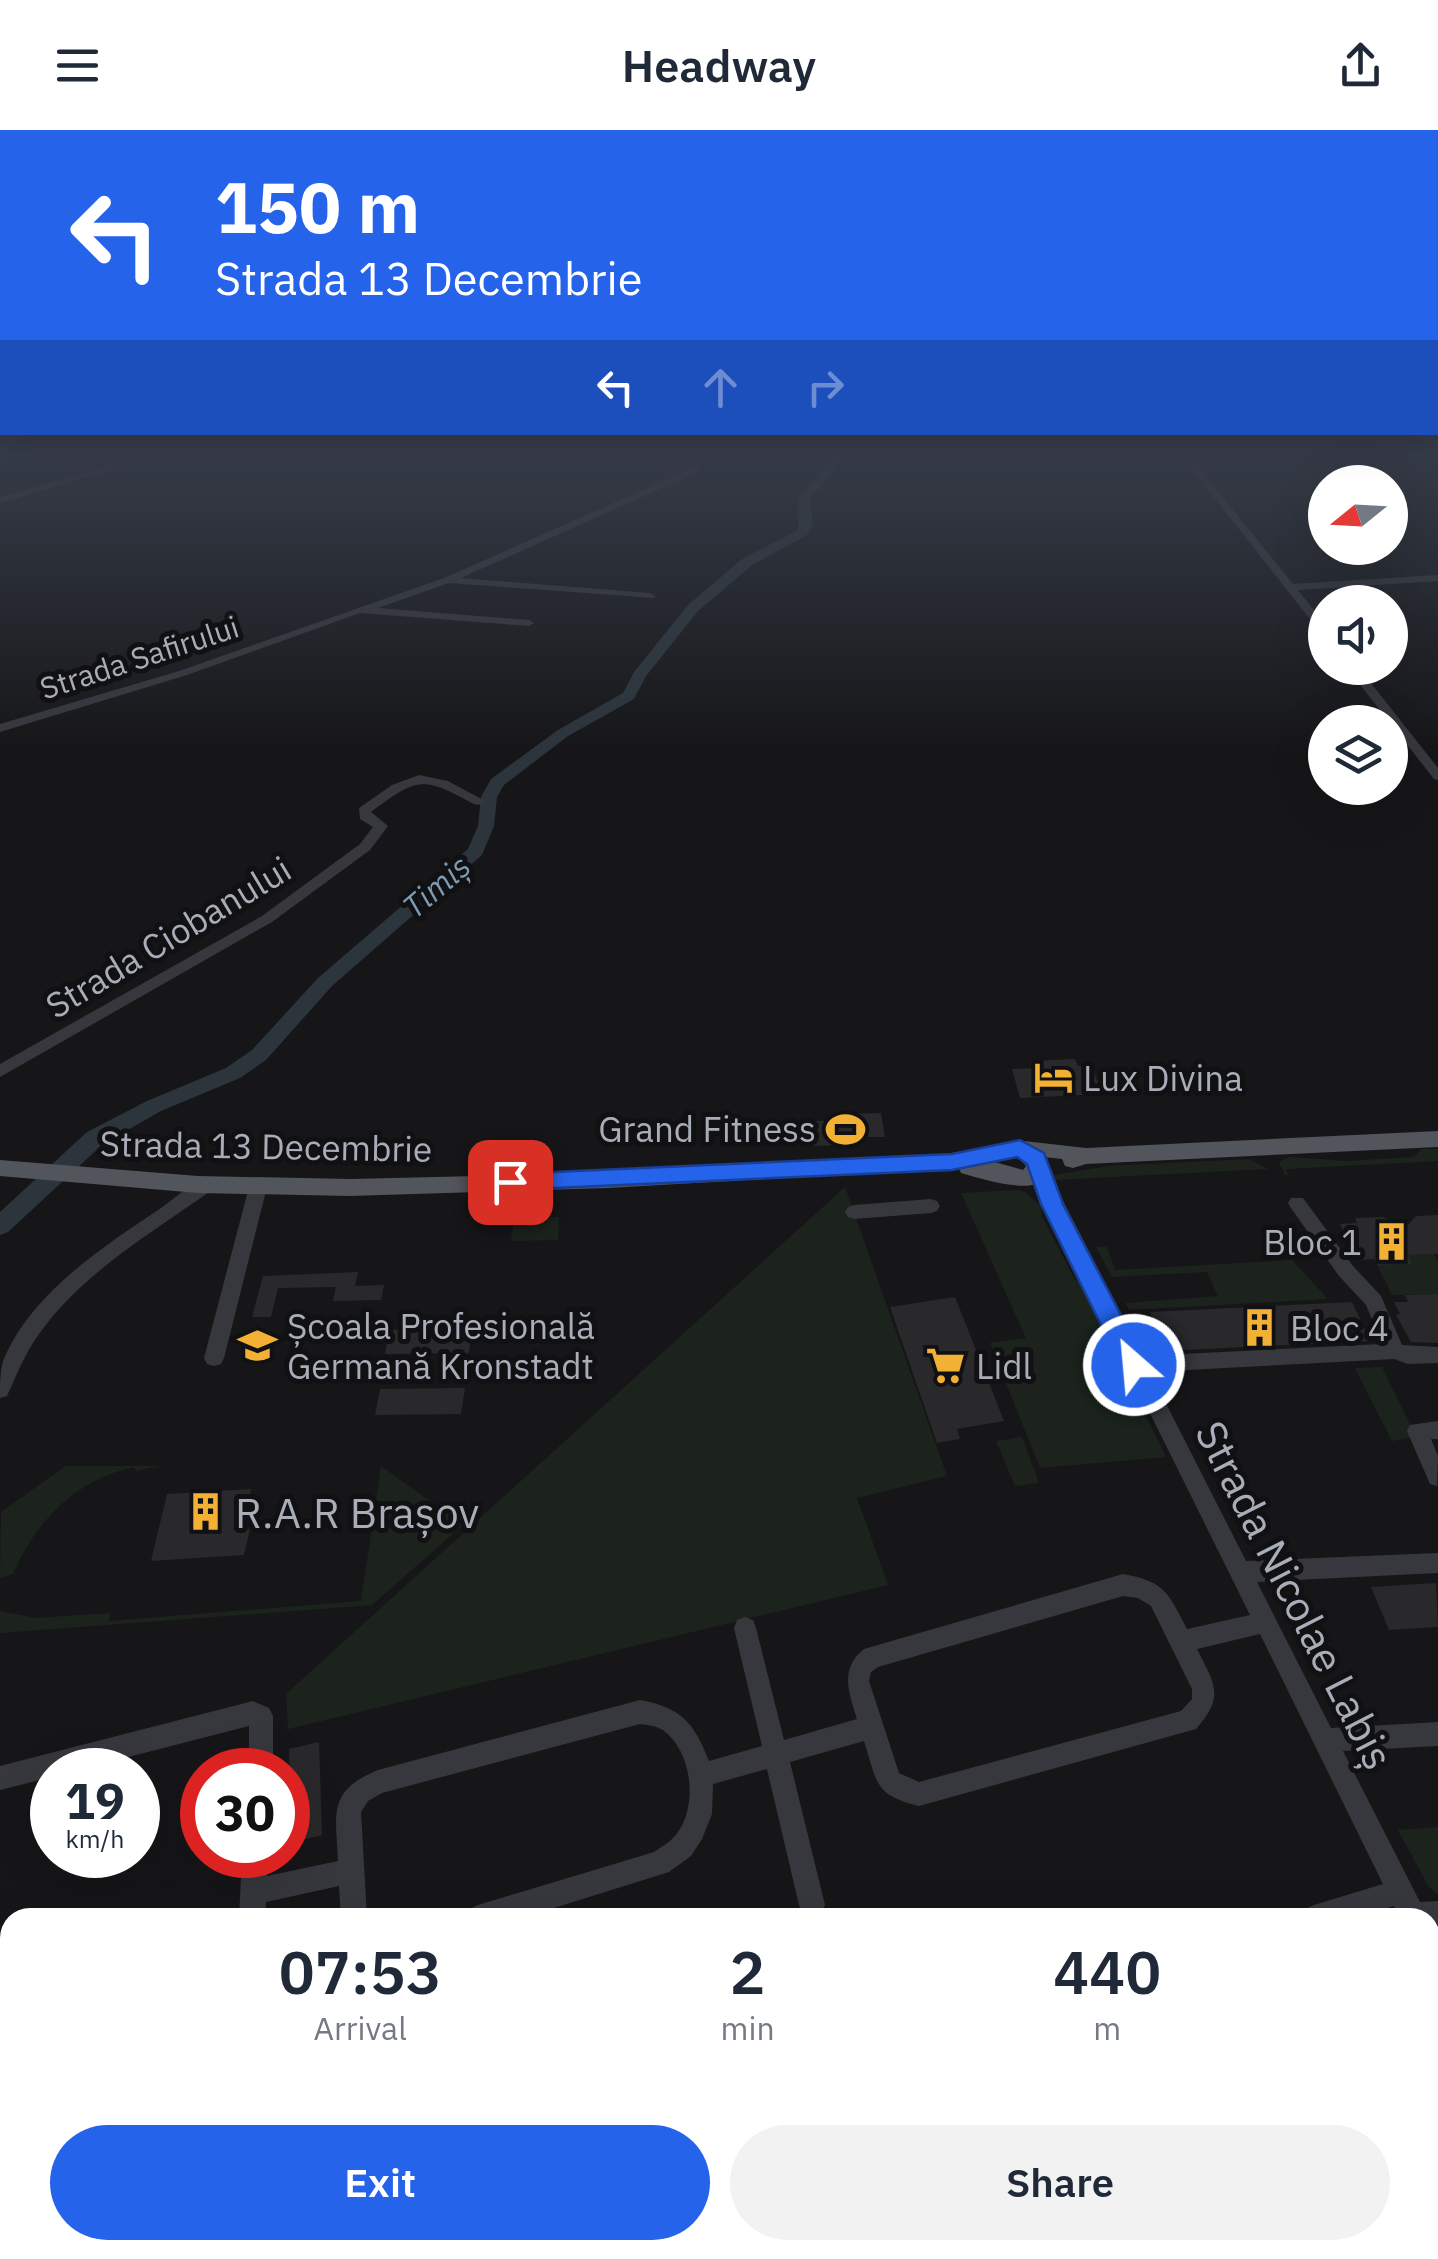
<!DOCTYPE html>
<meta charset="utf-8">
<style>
body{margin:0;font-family:"IBM Plex Sans",sans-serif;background:#f2f2f3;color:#1f2937;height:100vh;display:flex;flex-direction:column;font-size:38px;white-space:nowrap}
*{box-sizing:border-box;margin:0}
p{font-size:32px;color:#747a83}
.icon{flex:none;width:55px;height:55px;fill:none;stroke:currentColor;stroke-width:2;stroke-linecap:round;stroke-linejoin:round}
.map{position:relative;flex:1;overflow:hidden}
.details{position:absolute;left:0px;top:1778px;width:1440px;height:352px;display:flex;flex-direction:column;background:#fff;border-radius:30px 30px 0 0;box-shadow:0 10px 40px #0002}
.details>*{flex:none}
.guide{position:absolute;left:0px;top:0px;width:1440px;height:305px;box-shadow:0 10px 40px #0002;background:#2563eb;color:#fff;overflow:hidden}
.needle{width:65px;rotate:252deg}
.tools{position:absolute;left:1308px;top:335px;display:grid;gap:20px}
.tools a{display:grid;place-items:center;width:100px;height:100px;border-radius:50%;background:#fff;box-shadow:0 10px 40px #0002;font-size:50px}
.speed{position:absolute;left:30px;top:1618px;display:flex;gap:20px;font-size:50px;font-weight:700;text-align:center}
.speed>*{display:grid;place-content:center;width:130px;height:130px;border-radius:50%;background:#fff;box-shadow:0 10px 40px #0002;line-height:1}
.speed small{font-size:25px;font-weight:400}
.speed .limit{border:15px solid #d22;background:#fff;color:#111}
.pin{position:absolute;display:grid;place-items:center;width:85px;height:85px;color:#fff;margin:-42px;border-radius:20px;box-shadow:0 5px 15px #0006}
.me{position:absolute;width:110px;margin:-55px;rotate:333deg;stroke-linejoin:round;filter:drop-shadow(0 0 8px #0008)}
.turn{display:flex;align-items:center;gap:35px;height:210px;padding:0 50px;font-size:45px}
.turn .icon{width:130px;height:130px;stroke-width:2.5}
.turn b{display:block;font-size:70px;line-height:85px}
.lanes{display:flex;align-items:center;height:95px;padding:0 50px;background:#0003;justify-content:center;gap:50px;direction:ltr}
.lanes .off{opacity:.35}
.eta{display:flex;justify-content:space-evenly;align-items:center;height:170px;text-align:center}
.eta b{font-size:60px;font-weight:600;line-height:70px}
.action{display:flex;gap:20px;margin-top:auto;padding:20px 50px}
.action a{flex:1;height:115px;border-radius:60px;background:#2563eb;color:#fff;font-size:40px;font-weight:600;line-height:115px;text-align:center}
.action a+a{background:#f2f2f3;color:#1f2937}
header{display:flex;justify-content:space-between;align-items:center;height:130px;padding:0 50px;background:#fff;font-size:45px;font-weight:600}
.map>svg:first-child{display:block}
.green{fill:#1c231d}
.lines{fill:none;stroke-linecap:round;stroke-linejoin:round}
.river{fill:#2c353c;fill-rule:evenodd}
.building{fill:#29292c}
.minor{fill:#37383d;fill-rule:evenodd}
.major{fill:#53555c;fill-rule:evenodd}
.route{fill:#2563eb;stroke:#184099;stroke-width:2.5}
.labels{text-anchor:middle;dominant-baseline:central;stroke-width:10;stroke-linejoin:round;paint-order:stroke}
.far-street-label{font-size:30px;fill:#a8adb8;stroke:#111113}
.far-water-label{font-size:32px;font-style:italic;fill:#7f9bb3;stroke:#111113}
.street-label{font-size:35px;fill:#a8adb8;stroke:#111113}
.poi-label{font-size:35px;fill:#a8adb8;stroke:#111113;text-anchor:start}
.near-poi-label{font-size:42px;fill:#a8adb8;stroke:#111113;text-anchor:start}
.near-street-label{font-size:42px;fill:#a8adb8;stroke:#111113}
</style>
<header><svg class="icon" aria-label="menu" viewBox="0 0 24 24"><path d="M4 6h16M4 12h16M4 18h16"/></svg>Headway<svg class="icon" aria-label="share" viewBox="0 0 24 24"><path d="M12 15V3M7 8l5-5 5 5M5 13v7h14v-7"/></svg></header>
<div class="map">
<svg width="1438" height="2129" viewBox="0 0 1438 2129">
<rect width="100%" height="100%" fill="#161618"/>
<g class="green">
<polygon points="1421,1019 1438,1019 1438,1031 1286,1039 1288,1045 1285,1045 1279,1032 1289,1027 1347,1031 1414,1027"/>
<polygon points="1249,1029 1268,1039 1052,1050 1049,1046 1108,1036"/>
<polygon points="845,1057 947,1346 857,1368 888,1455 288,1599 286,1564"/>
<polygon points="1016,1060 1025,1062 1041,1076 1042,1086 1074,1148 1083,1158 1166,1327 1040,1338 990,1213 1026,1208 961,1063"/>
<polygon points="559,1087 558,1110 511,1111 514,1088"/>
<polygon points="1096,1117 1107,1117 1115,1140 1292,1130 1328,1169 1129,1180 1125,1173 1218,1166 1207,1142 1112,1147"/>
<polygon points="1434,1124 1438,1132 1438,1164 1392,1165 1377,1135 1411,1134 1408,1125"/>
<polygon points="1382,1237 1416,1307 1392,1311 1355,1238"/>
<polygon points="1022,1307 1039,1353 1015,1356 996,1311"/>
<path d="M66 1336H160L136 1341 134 1337C75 1350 36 1391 13 1444L0 1448 1 1382Z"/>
<polygon points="381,1336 463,1395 372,1475 0,1503 0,1481 35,1488 110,1483 109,1491 361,1471"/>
<polygon points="1438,1697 1438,1765 1429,1757 1398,1700"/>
</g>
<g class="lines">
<polygon class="river" points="836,324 848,324 810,369 813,395 807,405 752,435 698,481 646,546 634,569 568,606 504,655 497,667 494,696 482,725 332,856 266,930 240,948 161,981 103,1014 8,1102 0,1105 0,1082 87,1002 147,971 226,938 252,920 318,848 468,719 478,696 481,667 491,649 558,600 623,563 634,542 688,475 742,429 798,400 798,369"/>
</g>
<g class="building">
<polygon points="1075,929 1078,936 1092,936 1102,964 1020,968 1012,939 1036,938 1034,931"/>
<polygon points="881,983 885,1007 844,1007 845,1015 811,1016 808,991 838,991 837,984"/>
<polygon points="1438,1085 1438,1124 1408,1125 1412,1134 1377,1135 1374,1129 1360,1130 1354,1118 1350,1118 1340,1094 1357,1093 1355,1088 1383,1087 1396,1094 1409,1094 1416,1086"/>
<polygon points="358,1142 355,1156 384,1155 381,1170 333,1171 336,1157 278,1158 271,1187 252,1187 263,1146"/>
<polygon points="1438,1164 1438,1213 1411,1212 1396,1185 1400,1184 1394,1172 1408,1172 1405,1165"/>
<polygon points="955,1167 1004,1291 957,1299 960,1309 937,1313 890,1177"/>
<polygon points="1352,1172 1370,1211 1164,1221 1150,1182"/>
<polygon points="472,1198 469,1223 385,1224 389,1200"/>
<polygon points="465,1258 461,1284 375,1285 380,1259"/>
<polygon points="251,1359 243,1400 250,1399 244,1425 151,1431 167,1364"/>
<polygon points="1436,1453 1438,1497 1389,1500 1371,1457"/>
<polygon points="319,1612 322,1705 291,1713 289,1619"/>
</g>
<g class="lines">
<g class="minor">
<polygon points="152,324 164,324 0,373 0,367"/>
<polygon points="1180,324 1188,324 1293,454 1438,445 1438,451 1298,460 1325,494 1325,504 1321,503"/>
<polygon points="697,336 700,341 461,448 650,463 655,466 654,468 449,453 378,478 529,490 534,493 529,496 360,483 187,545 0,602 0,594 179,541 444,448"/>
<polygon points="1347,538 1359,538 1438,638 1438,650 1434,649"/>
<path d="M419 645 448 651 485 671 479 675 474 674C422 646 418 647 371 682L388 696 370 720 272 792 0 947V934L262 786 360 714 373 697 360 689 359 678 392 655Z"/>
<path d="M1038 1033 1047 1039 1142 1226 1382 1214 1366 1175 1339 1146 1291 1078 1288 1073 1291 1068H1303L1353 1136 1381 1166 1402 1215 1438 1217V1233L1408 1234 1394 1229 1150 1242 1246 1431 1438 1423V1443L1257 1452 1331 1598 1438 1592V1616L1343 1621 1420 1772 1438 1771V1797L1430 1798V1788H1400L1394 1776 1357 1788H1301L1305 1779 1314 1775 1383 1754 1260 1504 1197 1519C1215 1555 1225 1566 1196 1599L919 1676C873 1665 877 1651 864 1611L790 1632 825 1775 821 1784 813 1788 803 1784 799 1775 767 1639 713 1654 712 1684 702 1709 691 1726 669 1742 522 1788H465L469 1779 478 1775 654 1722C663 1716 672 1711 678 1702 698 1673 692 1622 663 1600 656 1596 648 1595 640 1594L382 1663 368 1671 361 1682 367 1788H341L339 1756 266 1772 265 1788H239L242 1725H268L267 1746 338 1731C336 1683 327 1661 378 1640L640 1570C682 1578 694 1593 709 1631L762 1616 734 1498 737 1490 745 1487 753 1490 756 1498 784 1610 857 1589C849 1563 839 1539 864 1519L1123 1444C1165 1451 1169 1464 1187 1499L1250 1485 1029 1039ZM1123 1466 1138 1468 1151 1476 1192 1559V1569L1181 1581 919 1652 899 1643 869 1551 871 1542 878 1537Z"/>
<path d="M206 1048 212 1050 215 1055 212 1060C153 1102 82 1143 39 1204 25 1223 17 1244 7 1266L0 1268C0 1256 0 1242 3 1231 31 1163 103 1117 161 1078 175 1068 190 1054 206 1048Z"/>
<polygon points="258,1050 267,1057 224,1228 221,1234 214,1236 207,1234 204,1228 249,1057"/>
<polygon points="931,1069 937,1071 940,1076 937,1081 931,1083 854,1089 848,1087 845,1082 848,1077 854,1075"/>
<polygon points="1438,1291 1438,1309 1431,1309 1438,1326 1437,1356 1430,1354 1407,1301 1410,1295"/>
<polygon points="253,1571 269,1578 273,1586 273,1640 249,1640 249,1596 78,1640 52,1640 52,1647 0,1660 0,1636"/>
<polygon points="1430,1806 1438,1809 1438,1848 1430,1845"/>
<rect x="228" y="2120" width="30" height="9"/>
<polygon points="469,2120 499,2120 500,2129 470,2129"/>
<polygon points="880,2120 910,2120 912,2129 882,2129"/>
</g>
<path class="major" d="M1438 1001V1017L1086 1034 1073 1038 1065 1036 1062 1029 1044 1027 1049 1035 1037 1054C1017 1060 982 1049 961 1043L959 1038 608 1058 350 1066 198 1063 0 1046V1030L198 1046 350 1049 522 1045 952 1024 1024 1011 1086 1018ZM1019 1028 1026 1036 1023 1040 991 1031Z"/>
</g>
<linearGradient id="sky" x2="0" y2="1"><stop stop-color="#0c0c0d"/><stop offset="0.52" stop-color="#363c48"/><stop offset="1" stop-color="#363c48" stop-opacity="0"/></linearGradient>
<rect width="1438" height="622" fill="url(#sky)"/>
<polygon class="route" points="1020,1010 1044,1023 1063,1074 1147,1235 1143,1243 1134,1246 1125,1243 1041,1074 1027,1034 1017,1027 952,1040 510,1060 498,1052 510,1044 952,1024"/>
<defs>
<symbol id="hotel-bare" viewBox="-9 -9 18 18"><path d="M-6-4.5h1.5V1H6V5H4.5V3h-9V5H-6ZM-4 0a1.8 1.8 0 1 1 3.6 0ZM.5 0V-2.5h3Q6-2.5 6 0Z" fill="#f2b134" stroke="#111113" stroke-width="2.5" paint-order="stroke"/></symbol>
<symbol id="stadium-bare" viewBox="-9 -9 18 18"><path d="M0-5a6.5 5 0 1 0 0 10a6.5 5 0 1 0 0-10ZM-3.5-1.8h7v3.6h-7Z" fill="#f2b134" stroke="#111113" stroke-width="2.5" paint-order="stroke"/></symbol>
<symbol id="building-bare" viewBox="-9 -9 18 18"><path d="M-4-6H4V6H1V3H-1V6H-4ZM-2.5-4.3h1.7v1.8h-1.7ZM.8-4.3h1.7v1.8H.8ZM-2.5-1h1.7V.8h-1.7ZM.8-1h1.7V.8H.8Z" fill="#f2b134" stroke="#111113" stroke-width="2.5" paint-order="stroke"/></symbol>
<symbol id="university-bare" viewBox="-9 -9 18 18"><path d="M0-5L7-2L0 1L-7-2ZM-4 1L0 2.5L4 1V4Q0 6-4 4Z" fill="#f2b134" stroke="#111113" stroke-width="2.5" paint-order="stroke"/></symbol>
<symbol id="supermarket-bare" viewBox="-9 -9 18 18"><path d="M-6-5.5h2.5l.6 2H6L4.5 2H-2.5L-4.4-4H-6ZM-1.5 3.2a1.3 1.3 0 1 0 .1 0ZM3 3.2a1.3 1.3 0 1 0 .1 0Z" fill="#f2b134" stroke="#111113" stroke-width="2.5" paint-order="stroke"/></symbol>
</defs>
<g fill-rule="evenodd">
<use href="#hotel-bare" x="1026" y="920" width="55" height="55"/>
<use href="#stadium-bare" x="818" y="972" width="55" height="55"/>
<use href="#building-bare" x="1364" y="1084" width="55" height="55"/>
<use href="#building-bare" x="1232" y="1170" width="55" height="55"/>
<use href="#university-bare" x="230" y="1188" width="55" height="55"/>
<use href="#supermarket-bare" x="918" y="1208" width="55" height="55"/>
<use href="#building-bare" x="178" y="1354" width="55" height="55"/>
</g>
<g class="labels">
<g class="far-street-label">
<text transform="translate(139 527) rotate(-18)">Strada Safirului</text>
</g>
<g class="far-water-label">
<text transform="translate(436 756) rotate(-41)">Timiș</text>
</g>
<g class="street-label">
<text transform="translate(168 807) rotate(-31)">Strada Ciobanului</text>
<text transform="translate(266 1016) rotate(1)">Strada 13 Decembrie</text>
</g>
<g class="poi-label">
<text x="1083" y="948">Lux Divina</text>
<text x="816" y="999" text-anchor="end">Grand Fitness</text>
<text x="1362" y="1112" text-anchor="end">Bloc 1</text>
<text x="287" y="1196">Școala Profesională<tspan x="287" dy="40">Germană Kronstadt</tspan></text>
<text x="1290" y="1198">Bloc 4</text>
<text x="976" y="1236">Lidl</text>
</g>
<g class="near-poi-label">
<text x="235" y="1382">R.A.R Brașov</text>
</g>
<g class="near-street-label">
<text transform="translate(1295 1465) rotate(63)">Strada Nicolae Labiș</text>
</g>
</g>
</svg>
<div class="tools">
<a><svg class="needle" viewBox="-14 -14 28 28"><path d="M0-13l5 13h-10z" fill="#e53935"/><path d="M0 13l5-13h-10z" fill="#747a83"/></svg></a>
<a><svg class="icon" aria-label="sound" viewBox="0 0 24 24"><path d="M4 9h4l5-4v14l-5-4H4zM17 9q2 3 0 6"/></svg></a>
<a><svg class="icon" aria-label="layers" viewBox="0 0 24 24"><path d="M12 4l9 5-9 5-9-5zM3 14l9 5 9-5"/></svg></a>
</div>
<div class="speed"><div>19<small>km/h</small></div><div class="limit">30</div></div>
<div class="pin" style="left:510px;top:1052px;background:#d93025"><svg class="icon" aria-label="arrive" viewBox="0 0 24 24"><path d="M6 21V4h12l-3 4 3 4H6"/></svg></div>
<svg class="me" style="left:1134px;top:1235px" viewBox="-20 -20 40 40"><circle r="17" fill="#2563eb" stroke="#fff" stroke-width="3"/><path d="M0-11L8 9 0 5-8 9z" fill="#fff"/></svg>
<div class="guide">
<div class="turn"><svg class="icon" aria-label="left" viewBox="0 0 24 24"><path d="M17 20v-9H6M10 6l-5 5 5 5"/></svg><div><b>150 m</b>Strada 13 Decembrie</div></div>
<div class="lanes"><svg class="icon" aria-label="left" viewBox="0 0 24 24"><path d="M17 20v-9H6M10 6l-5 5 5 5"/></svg><svg class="icon off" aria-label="ahead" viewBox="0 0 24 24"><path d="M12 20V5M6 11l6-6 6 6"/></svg><svg class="icon off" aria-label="right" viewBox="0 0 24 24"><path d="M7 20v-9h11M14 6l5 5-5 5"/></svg></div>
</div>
<section class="details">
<div class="eta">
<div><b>07:53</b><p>Arrival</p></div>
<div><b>2</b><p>min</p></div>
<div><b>440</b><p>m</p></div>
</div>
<div class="action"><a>Exit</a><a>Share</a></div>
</section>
</div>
